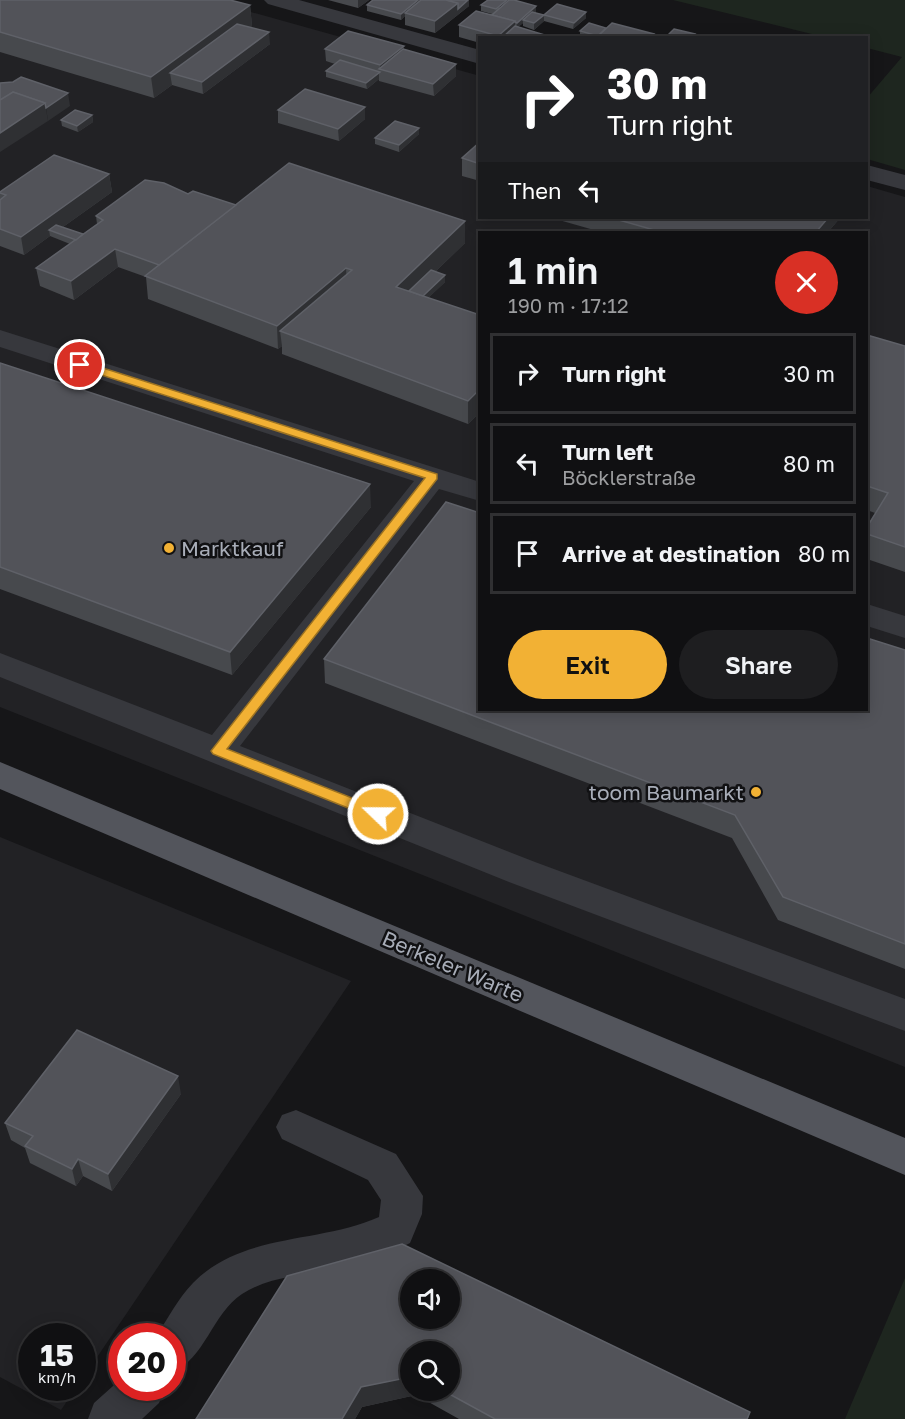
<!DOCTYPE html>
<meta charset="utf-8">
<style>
body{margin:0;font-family:"Golos Text",sans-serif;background:#1e1e20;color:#f1f3f6;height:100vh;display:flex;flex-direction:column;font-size:22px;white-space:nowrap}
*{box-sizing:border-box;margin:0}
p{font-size:20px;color:#9c9d9f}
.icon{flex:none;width:33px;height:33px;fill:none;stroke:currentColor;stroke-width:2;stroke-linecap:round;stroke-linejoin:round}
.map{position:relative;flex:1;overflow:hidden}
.panel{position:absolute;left:478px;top:231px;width:390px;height:480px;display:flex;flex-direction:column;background:#101012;border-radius:0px;box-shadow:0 3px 15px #0003,0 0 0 2px #303032}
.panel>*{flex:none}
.banner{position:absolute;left:478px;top:36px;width:390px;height:183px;border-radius:0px;box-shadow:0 3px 15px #0003,0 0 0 2px #303032;background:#202124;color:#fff;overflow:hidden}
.controls{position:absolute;left:400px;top:1269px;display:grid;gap:12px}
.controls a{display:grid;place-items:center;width:60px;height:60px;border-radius:50%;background:#101012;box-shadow:0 3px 15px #0003,0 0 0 2px #303032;font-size:30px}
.speed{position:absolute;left:18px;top:1323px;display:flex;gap:12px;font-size:30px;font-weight:700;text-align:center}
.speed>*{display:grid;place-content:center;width:78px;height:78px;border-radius:50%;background:#101012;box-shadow:0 3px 15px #0003,0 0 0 2px #303032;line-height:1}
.speed small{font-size:15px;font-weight:400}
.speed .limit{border:9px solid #d22;background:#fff;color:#111}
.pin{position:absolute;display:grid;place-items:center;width:51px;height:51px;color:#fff;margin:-26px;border:3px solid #fff;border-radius:50%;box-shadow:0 2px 6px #0007}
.me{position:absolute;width:66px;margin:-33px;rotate:292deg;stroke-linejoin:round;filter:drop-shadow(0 0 4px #0008)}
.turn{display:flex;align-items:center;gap:21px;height:126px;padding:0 30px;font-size:27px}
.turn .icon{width:78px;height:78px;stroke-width:2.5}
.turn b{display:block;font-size:42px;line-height:51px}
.then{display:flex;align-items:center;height:57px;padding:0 30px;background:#0003;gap:12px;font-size:22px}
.round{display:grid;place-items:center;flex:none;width:63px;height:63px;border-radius:32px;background:#1e1e20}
.headline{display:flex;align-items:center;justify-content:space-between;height:102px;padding:0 30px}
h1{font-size:36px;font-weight:600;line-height:45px}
.action{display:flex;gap:12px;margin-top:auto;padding:12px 30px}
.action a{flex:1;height:69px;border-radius:36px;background:#f2b134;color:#111;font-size:24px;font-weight:600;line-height:69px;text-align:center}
.action a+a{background:#1e1e20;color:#f1f3f6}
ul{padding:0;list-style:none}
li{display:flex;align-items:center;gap:18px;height:81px;margin:0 12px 9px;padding:0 18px;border:3px solid #303032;border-radius:0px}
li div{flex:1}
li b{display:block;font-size:22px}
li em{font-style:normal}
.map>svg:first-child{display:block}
.built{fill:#222225;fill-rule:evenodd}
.green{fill:#1e261f}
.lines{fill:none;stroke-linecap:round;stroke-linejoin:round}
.minor{fill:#37383d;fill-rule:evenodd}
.major{fill:#53555c;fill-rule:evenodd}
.wall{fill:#47494d;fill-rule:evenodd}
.shaded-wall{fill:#2f3033}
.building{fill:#525359;stroke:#5f6168;stroke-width:1.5;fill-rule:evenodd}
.route{fill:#f2b134;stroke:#9d7322;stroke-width:1.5}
.poi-dot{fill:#f2b134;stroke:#111113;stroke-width:2}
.labels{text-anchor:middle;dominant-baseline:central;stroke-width:5;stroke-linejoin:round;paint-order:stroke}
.poi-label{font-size:21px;fill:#a8adb8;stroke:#111113;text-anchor:start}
.street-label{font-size:21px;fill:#a8adb8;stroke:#111113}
</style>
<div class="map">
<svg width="905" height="1419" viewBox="0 0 905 1419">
<rect width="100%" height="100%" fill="#161618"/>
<g class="built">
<path d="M0 0H208L480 76V218H867V186L905 197V1067L0 707ZM480 232H867V710H480Z"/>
<polygon points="0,837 351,981 83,1378 82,1336 32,1336 32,1388 76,1388 61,1410 0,1377"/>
</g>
<g class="green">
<polygon points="673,0 905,0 905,170 867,159 867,98 902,57 867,48 867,38 824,37"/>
<polygon points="905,1278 905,1419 845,1419"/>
</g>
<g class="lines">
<g class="minor">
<polygon points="264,0 299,0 480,50 480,64 268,4"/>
<polygon points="867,165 905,175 905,190 867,180"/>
<polygon points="0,330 480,482 480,501 439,489 240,746 535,862 905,999 905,1031 509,882 0,677 0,653 212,735 414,481 0,347"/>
<polygon points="867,604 905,616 905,638 867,626"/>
<path d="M296 1110 396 1154 423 1196 422 1214 410 1243C390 1253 370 1261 349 1266 314 1275 273 1274 242 1294 212 1314 205 1359 172 1372V1336H156C168 1319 178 1298 193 1283 243 1232 319 1244 379 1217L381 1200 368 1180 282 1139 276 1127 282 1115Z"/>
<polygon points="122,1378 122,1388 165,1388 159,1403 142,1419 88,1419 94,1403"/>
</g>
<polygon class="major" points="0,762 905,1138 905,1175 0,789"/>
</g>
<g class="wall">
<polygon points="0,0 250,5 252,26 250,27 270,44 203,94 172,85 154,98 0,52"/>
<polygon points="328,0 369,0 358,8"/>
<polygon points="469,0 469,6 435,33 405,25 405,16 401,20 367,11 367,5 421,1"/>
<polygon points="481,5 536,12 535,13 544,21 534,30 523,26 523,23 518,27 545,38 480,38 480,43 459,37 459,25 492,14 481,11"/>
<polygon points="586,12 586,18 573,29 544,21 544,15"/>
<polygon points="606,28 653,38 580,38 580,31"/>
<polygon points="325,49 456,76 434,96 379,81 379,79 367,89 326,77 326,71 335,64 326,61"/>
<polygon points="365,107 365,119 339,141 278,123 278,110"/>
<polygon points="92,115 93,122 78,132 62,126 61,120"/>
<polygon points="419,128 419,134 399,152 375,144 375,138"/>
<polygon points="480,142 480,181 462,176 462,158"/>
<polygon points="109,174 112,192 63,227 83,234 97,224 96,216 188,194 236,205 465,221 465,243 435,272 445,282 428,298 480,315 480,412 468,424 282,354 282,346 278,349 148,299 146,277 118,267 74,300 40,286 36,268 70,244 50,236 24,255 0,246 0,192"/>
<polygon points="552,218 840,218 828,232 601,232"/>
<polygon points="867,335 905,346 905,572 867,559 867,527 875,513 867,510"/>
<polygon points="0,363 371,507 232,675 0,589"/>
<polygon points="905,650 905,969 778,920 732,838 325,683 324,659"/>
<polygon points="181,1094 112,1191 83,1176 76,1186 30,1163 25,1148 11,1140 5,1123"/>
<path d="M287 1276 750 1412 748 1419H459L416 1395 362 1407 355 1419H196ZM411 1352 450 1390H411Z"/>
</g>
<g class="shaded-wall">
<polygon points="358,0 369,0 358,8"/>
<polygon points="418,0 421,0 421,4 405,13 405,16 401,20 401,14"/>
<polygon points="469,0 469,6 435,33 435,21 458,3"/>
<polygon points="250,5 252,26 183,76 170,73 172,85 154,98 151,77"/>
<polygon points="536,6 536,12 526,21 523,20 523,23 516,29 517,23"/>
<polygon points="586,12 586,18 573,29 574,23"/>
<polygon points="544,15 544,21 534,30 534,23"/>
<polygon points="515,21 515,33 509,38 498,38 498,36"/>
<polygon points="269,32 270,44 203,94 202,82"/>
<polygon points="404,46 404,58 380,69 380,65"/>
<polygon points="456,64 456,76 434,96 433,84"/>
<polygon points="379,72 379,79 367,89 366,83"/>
<polygon points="68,93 70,106 48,121 46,108"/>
<polygon points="45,103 48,121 0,152 0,133"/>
<polygon points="365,107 365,119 339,141 338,129"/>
<polygon points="92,115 93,122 78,132 77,126"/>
<polygon points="419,128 419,134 399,152 399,145"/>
<polygon points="109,174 112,192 56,232 49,230 50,236 24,255 21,237"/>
<polygon points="828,218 840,218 828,232 816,232"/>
<polygon points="465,221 465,243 402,304 396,287"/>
<polygon points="115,249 118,267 74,300 71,281"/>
<polygon points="346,268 347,290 280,331 282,346 278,349 277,326"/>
<polygon points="445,275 445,282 423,303 423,296"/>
<polygon points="480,389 480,412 468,424 468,401"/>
<polygon points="370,484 371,507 232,675 230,652"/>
<polygon points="178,1076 181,1094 112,1191 108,1174"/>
<polygon points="78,1159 83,1176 76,1186 72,1169"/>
<polygon points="411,1377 411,1390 416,1390 416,1395 362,1407 355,1419 342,1419 361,1387"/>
</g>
<g class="building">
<polygon points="0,0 230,0 250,5 151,77 0,32"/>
<polygon points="373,0 418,0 401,14 367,5"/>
<polygon points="421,0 446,0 458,3 435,21 405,13"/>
<polygon points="446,0 468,0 458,9 458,3"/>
<polygon points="488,0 507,0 496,9 481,5"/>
<polygon points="509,0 514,0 536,6 517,23 515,22 515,21 492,15"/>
<polygon points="557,4 586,12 574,23 544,15"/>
<polygon points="476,11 515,21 498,36 459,25"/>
<polygon points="532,12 544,15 534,23 523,20"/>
<polygon points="589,23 606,28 598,36 580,31"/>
<polygon points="612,23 654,34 650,38 596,38"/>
<polygon points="237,24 269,32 202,82 170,73"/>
<polygon points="515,26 545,35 542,38 502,38"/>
<polygon points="674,29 695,34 693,36 698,38 665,38"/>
<polygon points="348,31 404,46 380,65 325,49"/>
<polygon points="403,49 456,64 433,84 379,69"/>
<polygon points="340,60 380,72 366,83 326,71"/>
<polygon points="21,77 68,93 46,108 45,103 13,92 1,100 0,99 0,83 13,82"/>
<polygon points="305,89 365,107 338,129 278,110"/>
<polygon points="13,92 45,103 0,133 0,100"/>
<polygon points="75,110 92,115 77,126 61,120"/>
<polygon points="395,121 419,128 399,145 375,138"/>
<polygon points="480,142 480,164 462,158"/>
<polygon points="54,155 109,174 21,237 0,229 0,200 6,195 0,193 0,192"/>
<polygon points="289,163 465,221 396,287 480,315 480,389 468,401 280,331 352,270 346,268 277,326 145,276"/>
<polygon points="145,180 164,183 188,194 193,191 236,205 159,265 115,249 71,281 36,268 103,220 96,216"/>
<polygon points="612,218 828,218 816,232 661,232"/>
<polygon points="56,225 83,234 76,240 49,230"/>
<polygon points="431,270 445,275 423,296 409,291"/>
<polygon points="867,335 905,346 905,547 867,534 867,527 888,493 867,486"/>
<polygon points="0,363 370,484 230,652 0,567"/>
<polygon points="446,502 480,513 480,710 867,710 867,638 905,650 905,944 783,897 735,815 324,659"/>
<polygon points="77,1030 178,1076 108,1174 78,1159 72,1169 25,1146 33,1136 5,1123"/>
<path d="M402 1244 750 1412 747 1419H495L442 1390H450V1352H411V1377L361 1387 342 1419H196L287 1276ZM411 1280H450V1318H411Z"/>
</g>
<polygon class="route" points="76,362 84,362 437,474 437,479 227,749 383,810 385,814 383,818 373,818 213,754 211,751 425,478 76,367"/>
<g class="poi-dot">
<circle cx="169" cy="548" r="6"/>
<circle cx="756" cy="792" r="6"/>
</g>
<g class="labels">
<g class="poi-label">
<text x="181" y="548">Marktkauf</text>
<text x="744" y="792" text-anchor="end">toom Baumarkt</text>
</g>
<g class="street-label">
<text transform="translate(453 966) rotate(23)">Berkeler Warte</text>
</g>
</g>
</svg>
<div class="controls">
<a><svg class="icon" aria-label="sound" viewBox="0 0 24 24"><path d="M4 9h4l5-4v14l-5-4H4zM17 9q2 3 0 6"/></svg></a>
<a><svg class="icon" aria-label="search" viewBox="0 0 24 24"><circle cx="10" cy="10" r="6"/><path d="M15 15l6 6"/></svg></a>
</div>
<div class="speed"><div>15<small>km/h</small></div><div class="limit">20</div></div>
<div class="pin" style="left:80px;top:365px;background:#d93025"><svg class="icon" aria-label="arrive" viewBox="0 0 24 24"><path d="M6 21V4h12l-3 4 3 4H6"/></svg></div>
<svg class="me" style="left:378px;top:814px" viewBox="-20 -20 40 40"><circle r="17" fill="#f2b134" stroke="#fff" stroke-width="3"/><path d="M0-11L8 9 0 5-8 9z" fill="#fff"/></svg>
<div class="banner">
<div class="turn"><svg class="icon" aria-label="right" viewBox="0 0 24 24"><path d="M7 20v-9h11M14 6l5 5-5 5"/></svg><div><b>30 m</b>Turn right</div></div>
<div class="then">Then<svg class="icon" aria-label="left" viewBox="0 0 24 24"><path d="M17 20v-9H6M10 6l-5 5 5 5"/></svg></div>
</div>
<section class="panel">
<div class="headline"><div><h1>1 min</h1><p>190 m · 17:12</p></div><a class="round" style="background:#d93025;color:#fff"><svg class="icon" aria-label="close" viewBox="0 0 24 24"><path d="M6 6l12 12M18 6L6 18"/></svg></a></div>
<ul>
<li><svg class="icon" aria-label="right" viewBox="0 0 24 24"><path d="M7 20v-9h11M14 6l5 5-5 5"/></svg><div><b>Turn right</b></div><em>30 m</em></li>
<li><svg class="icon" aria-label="left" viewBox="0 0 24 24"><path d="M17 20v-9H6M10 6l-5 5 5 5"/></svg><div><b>Turn left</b><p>Böcklerstraße</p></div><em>80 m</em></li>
<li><svg class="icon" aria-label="arrive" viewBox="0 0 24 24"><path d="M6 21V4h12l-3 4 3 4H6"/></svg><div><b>Arrive at destination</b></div><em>80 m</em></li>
</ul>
<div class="action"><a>Exit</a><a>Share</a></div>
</section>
</div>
